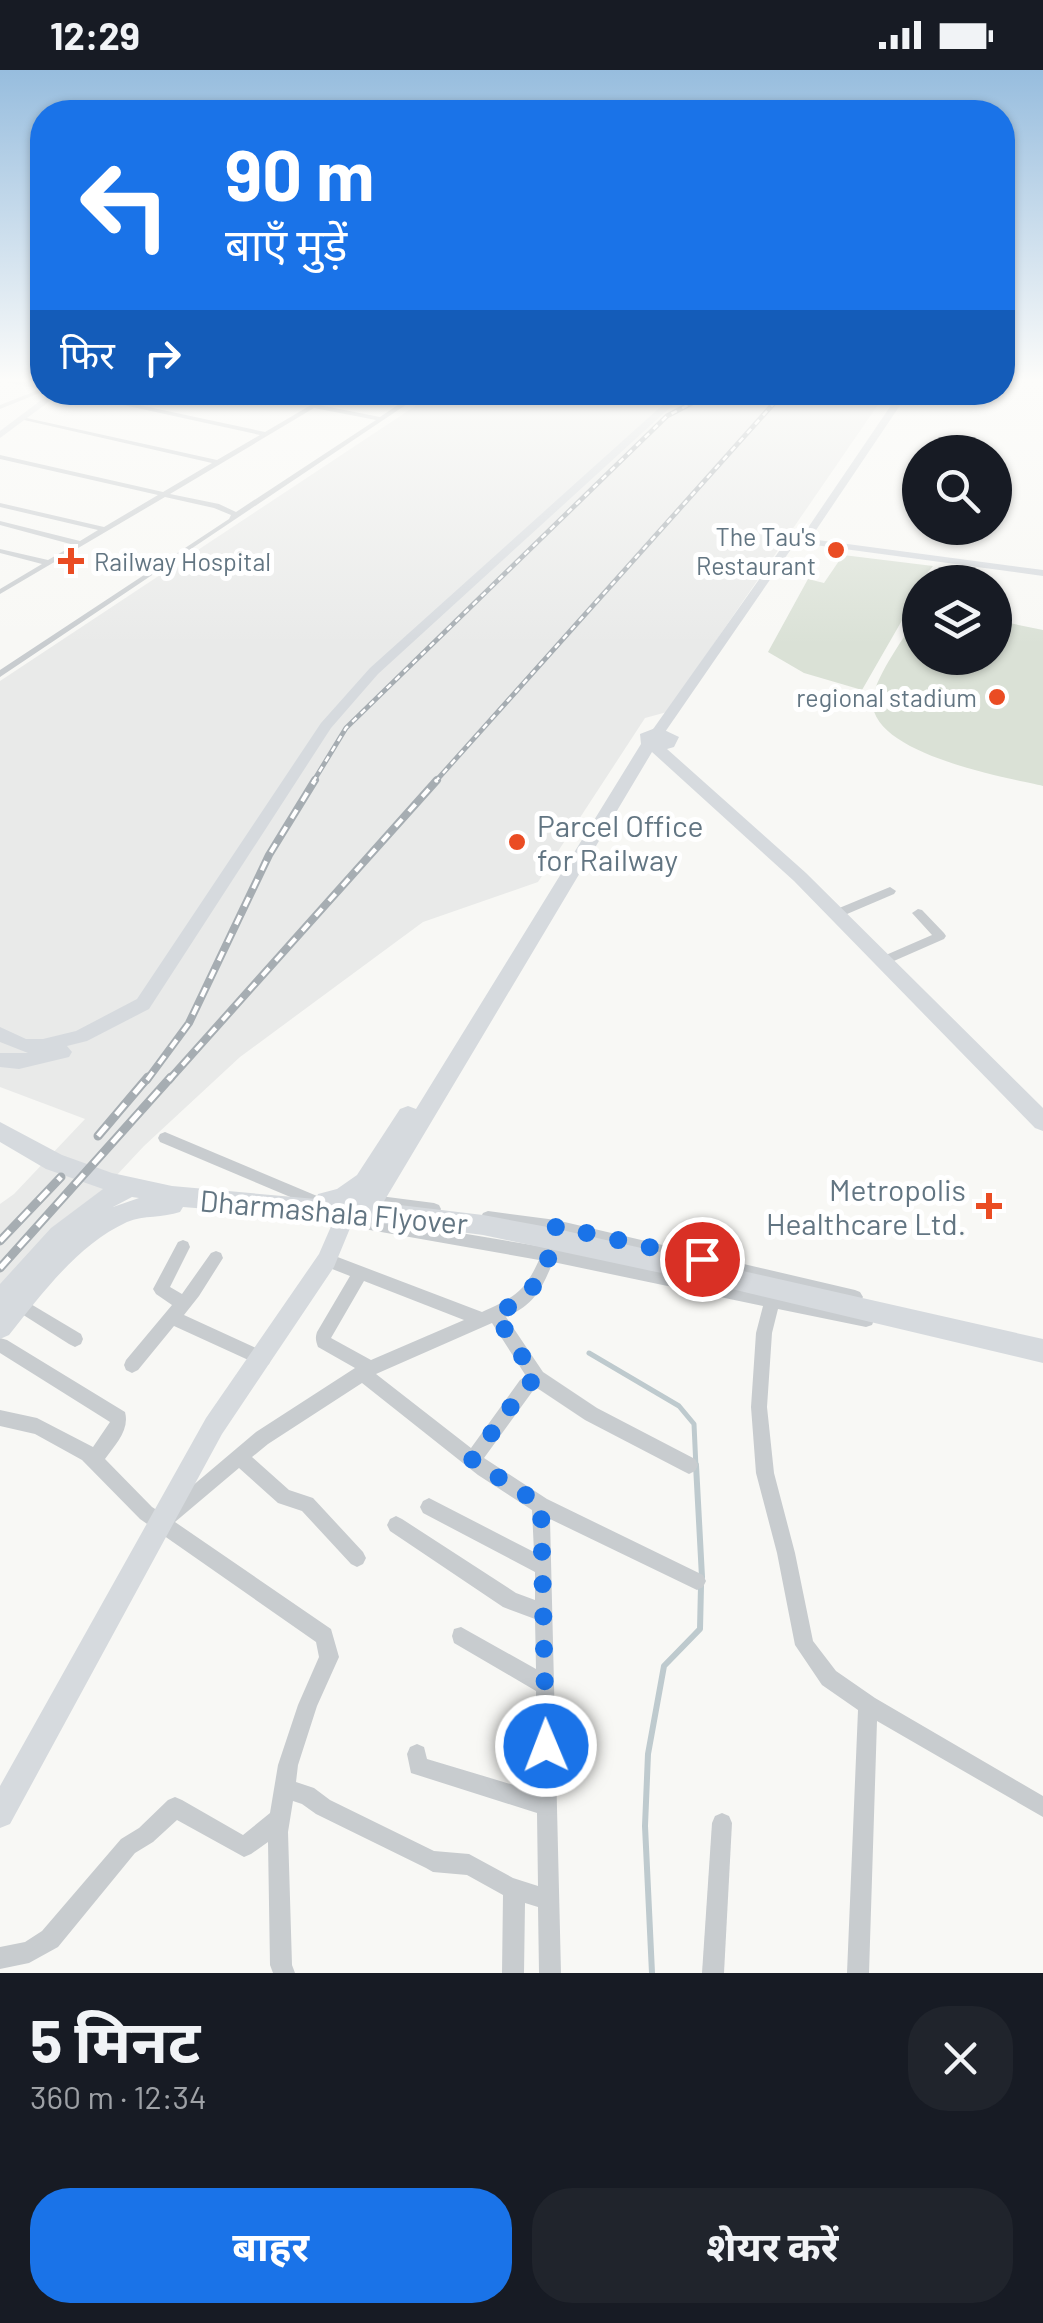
<!DOCTYPE html>
<html lang="hi">
<meta charset="utf-8">
<style>
body{margin:0;font-family:Barlow,"Noto Sans Devanagari",sans-serif;background:#20242c;color:#f1f3f6;height:100vh;display:flex;flex-direction:column;font-size:38px;white-space:nowrap}
*{box-sizing:border-box;margin:0}
p{font-size:32px;color:#9ea1a6}
.icon{flex:none;width:55px;height:55px;fill:none;stroke:currentColor;stroke-width:2;stroke-linecap:round;stroke-linejoin:round}
.map{position:relative;height:1903px;overflow:hidden}
.details{display:flex;flex-direction:column;background:#171b24;flex:1}
.details>*{flex:none}
.banner{position:absolute;left:30px;top:30px;width:985px;height:305px;border-radius:40px;box-shadow:0 2px 8px #0004;background:#1a73e8;color:#fff;overflow:hidden}
.fabs{position:absolute;left:902px;top:365px;display:grid;gap:20px}
.fabs a{display:grid;place-items:center;width:110px;height:110px;border-radius:50%;background:#171b24;box-shadow:0 2px 8px #0004;font-size:50px}
.pin{position:absolute;display:grid;place-items:center;width:85px;height:85px;color:#fff;margin:-42px;border:5px solid #fff;border-radius:50%;box-shadow:0 2px 10px #0007}
.me{position:absolute;width:110px;margin:-55px;rotate:359deg;stroke-linejoin:round;filter:drop-shadow(0 0 8px #0008)}
.turn{display:flex;align-items:center;gap:35px;height:210px;padding:0 30px;font-size:45px}
.turn .icon{width:130px;height:130px;stroke-width:2.5}
.turn b{display:block;font-size:70px;line-height:85px}
.then{display:flex;align-items:center;height:95px;padding:0 30px;background:#0003;gap:20px;font-size:38px}
.round{display:grid;place-items:center;flex:none;width:105px;height:105px;border-radius:40px;background:#20242c}
.overview{display:flex;align-items:center;justify-content:space-between;height:170px;padding:0 30px}
h1{font-size:60px;font-weight:700;line-height:75px}
.button{display:flex;gap:20px;margin-top:auto;padding:20px 30px}
.button a{flex:1;height:115px;border-radius:40px;background:#1a73e8;color:#fff;font-size:40px;font-weight:700;line-height:115px;text-align:center}
.button a+a{background:#20242c;color:#f1f3f6}
.status{display:flex;justify-content:space-between;align-items:center;height:70px;padding:0 50px;background:#171b24;direction:ltr}
.status svg{height:28px;fill:currentColor}
.map>svg:first-child{display:block}
.built{fill:#e9eae9}
.green{fill:#dae1d6}
.lines{fill:none;stroke-linecap:round;stroke-linejoin:round}
.stream-far1{stroke:#becace;stroke-width:5}
.stream{stroke:#becace;stroke-width:6}
.street{fill:#c8cccf;fill-rule:evenodd}
.secondary{fill:#d6dade;fill-rule:evenodd}
.primary{fill:#d6dade;fill-rule:evenodd}
.rail-far2-casing{stroke:#a6adb2;stroke-width:5}
.rail-far1-casing{stroke:#a6adb2;stroke-width:8}
.rail-casing{stroke:#a6adb2;stroke-width:9}
.rail-far2{stroke:#fff;stroke-width:2.5;stroke-dasharray:6;stroke-linecap:butt}
.rail-far1{stroke:#fff;stroke-width:4;stroke-dasharray:10;stroke-linecap:butt}
.rail{stroke:#fff;stroke-width:5;stroke-dasharray:14;stroke-linecap:butt}
.route{stroke:#1a73e8;stroke-width:18;stroke-dasharray:0 32.4}
.poi-dot{fill:#ea4c23;stroke:#fff;stroke-width:4}
.labels{text-anchor:middle;dominant-baseline:central;stroke-width:10;stroke-linejoin:round;paint-order:stroke}
.far-poi-label{font-size:25px;fill:#627582;stroke:#fff;text-anchor:end}
.poi-label{font-size:30px;fill:#627582;stroke:#fff;text-anchor:start}
.street-label{font-size:30px;fill:#627582;stroke:#fff}
</style>
<div class="status"><b>12:29</b><svg viewBox="0 0 49 12"><path d="M0 12V9h3v3zM5 12V6h3v6zM10 12V3h3v9zM15 12V0h3v12zM26 1h20v11H26zM47 4h2v5h-2z"/></svg></div>
<div class="map">
<svg width="1043" height="1903" viewBox="0 0 1043 1903">
<rect width="100%" height="100%" fill="#f8f8f5"/>
<polygon class="built" points="435,323 886,323 667,642 645,648 538,812 423,852 240,987 144,1076 0,1230 0,1134 14,1124 85,1049 0,1017 0,611"/>
<g class="green">
<polygon points="843,485 933,496 920,512 920,519 862,620 804,603 768,582 808,509 824,513"/>
<path d="M920 541V588H995V550L1043 560V716C1005 707 856 682 874 622 883 595 906 566 920 541Z"/>
</g>
<g class="lines">
<polyline class="stream-far1" points="589,1283 679,1336 694,1354 696,1398"/>
<g class="stream">
<polyline points="696,1395 702,1507"/>
<polyline points="652,1903 645,1756 648,1684 664,1596 700,1559 701,1516"/>
</g>
<g class="street">
<polygon points="0,308 42,315 42,322 0,339 0,335 41,319 0,311"/>
<path d="M64 322H78L265 362 311 335 254 322H269L315 332 331 322H339L319 335 380 347 417 322H425L0 607V600L229 449 231 445 214 438 165 427 0 524V519L42 494 0 483V479L48 490 74 475 0 455V451L80 471 98 460 0 437V433L104 457 158 425 0 389V385L163 422 212 393 24 350 22 347 217 390 260 365ZM314 338 376 350 236 442 219 434 170 424Z"/>
<polygon points="890,817 896,821 894,824 840,847 832,847 830,844 832,841"/>
<polygon points="918,839 922,840 944,863 946,866 944,869 887,894 879,894 877,891 879,888 932,865 912,843"/>
<polygon points="165,1062 317,1126 319,1130 317,1134 312,1136 307,1134 160,1072 158,1068 160,1064"/>
<polygon points="372,1125 434,1133 439,1135 441,1139 439,1143 434,1145 372,1137 367,1135 365,1131 367,1127"/>
<polygon points="488,1141 556,1150 855,1220 860,1222 863,1227 860,1232 855,1234 556,1162 488,1153 483,1151 481,1147 483,1143"/>
<path d="M347 1144 544 1177 546 1174 551 1172 556 1174 558 1180 872 1245 874 1250 872 1255 866 1257 778 1239 772 1263 767 1337 774 1403 795 1483 813 1571 836 1601 875 1628 1043 1726V1747L877 1651 869 1903H847L858 1640 822 1615 795 1575 777 1483 756 1403 751 1337 756 1263 763 1236 553 1192C541 1220 535 1234 506 1247L543 1302 597 1338 695 1389 698 1395 695 1401 689 1404 683 1401 585 1350 537 1318 532 1322 484 1388 547 1429 703 1505 706 1511 703 1517 697 1520 550 1449 561 1903H539L538 1837 525 1833 524 1903H502L503 1825 467 1805 433 1802 426 1798 316 1744 302 1734 293 1731 288 1762 292 1895 295 1903H273L270 1895 268 1772 251 1784 244 1787 177 1750 153 1772 135 1783 58 1877 29 1893 0 1899V1877L25 1872 42 1861 121 1769 139 1758 168 1730 175 1727 182 1730 243 1765 270 1743 278 1695 298 1635 319 1587 316 1572 140 1449 82 1390 35 1364 0 1356V1340L37 1348 93 1377 110 1352 0 1283V1268L7 1270 125 1342C130 1360 115 1375 105 1389L152 1437 163 1444 165 1439 256 1362 355 1298 318 1277C316 1271 315 1268 317 1262L350 1206 322 1195 320 1190 322 1185 327 1183 482 1242C513 1228 525 1222 539 1190L347 1156 342 1155 340 1150 342 1145ZM364 1211 464 1250 371 1290 331 1268ZM492 1253 526 1306 520 1310 471 1378 376 1304ZM362 1313 478 1405 532 1440 534 1482 429 1428 423 1431 420 1437 423 1443 535 1502V1530L516 1523 402 1449 396 1446 390 1449 387 1455 390 1461 503 1537 535 1549 536 1599 461 1557 454 1559 452 1566 454 1573 536 1621 537 1722 427 1689 424 1677 417 1674 410 1677 407 1684 411 1703 537 1743 538 1816 513 1808 469 1784 434 1781 330 1730 314 1718 296 1712 298 1695 317 1636 339 1587 331 1559 175 1452 239 1398 278 1433 302 1441 351 1494 357 1497 363 1494 366 1488 363 1482 313 1428 289 1420 252 1387 268 1374Z"/>
<polygon points="183,1170 188,1172 190,1177 170,1217 182,1224 211,1183 216,1181 221,1183 223,1188 199,1226 184,1245 269,1284 271,1289 269,1294 263,1297 257,1294 174,1256 138,1300 132,1303 126,1300 124,1295 126,1290 172,1235 156,1224 153,1219 178,1172"/>
<polygon points="19,1227 81,1264 83,1269 81,1274 75,1277 69,1274 14,1239 11,1234 14,1229"/>
<polygon points="722,1743 729,1746 732,1753 724,1903 702,1903 712,1753 715,1746"/>
</g>
<g class="secondary">
<polygon points="52,322 62,322 0,368 0,361"/>
<polygon points="677,322 687,322 378,604 331,658 149,939 87,971 67,976 72,982 69,987 19,999 0,997 0,983 28,983 0,972 0,957 26,969 43,969 76,961 137,929 321,653 370,598"/>
<polygon points="900,322 909,322 810,469 1043,500 1043,506 800,473 799,471"/>
<polygon points="787,470 796,472 663,665 653,665 651,662"/>
<polygon points="343,1142 350,1145 353,1151 334,1197 222,1364 10,1754 0,1758 0,1716 206,1348 319,1184 336,1145"/>
</g>
<path class="primary" d="M658 657 679 667 674 677 667 679 806 803 1043 1038V1061L1035 1058 794 811 652 682 383 1133 483 1145 553 1158 1043 1269V1293L694 1210 483 1165 422 1157 183 1137 180 1142C163 1148 144 1145 127 1152 77 1175 42 1224 9 1265L0 1269V1214L51 1158 103 1119 46 1099 0 1072V1052L62 1085 112 1103 172 1116 316 1129 318 1124 337 1119 357 1105 400 1039 408 1036 416 1039 641 674 640 664ZM132 1127 139 1128 113 1137Z"/>
<defs>
<g id="rail-far2">
<polyline points="313,712 346,658 667,346 713,322"/>
<polyline points="435,712 784,322"/>
</g>
<g id="rail-far1">
<polyline points="147,1010 189,953 269,785 315,710"/>
<polyline points="169,1010 437,710"/>
</g>
<g id="rail">
<polyline points="98,1066 148,1007"/>
<polyline points="0,1171 61,1107"/>
<polyline points="0,1198 171,1007"/>
</g>
</defs>
<use href="#rail-far2" class="rail-far2-casing"/>
<use href="#rail-far1" class="rail-far1-casing"/>
<use href="#rail" class="rail-casing"/>
<use href="#rail-far2" class="rail-far2"/>
<use href="#rail-far1" class="rail-far1"/>
<use href="#rail" class="rail"/>
</g>
<linearGradient id="sky" x2="0" y2="1"><stop stop-color="#97bdde"/><stop offset="0.54" stop-color="#fcfcfa"/><stop offset="1" stop-color="#fcfcfa" stop-opacity="0"/></linearGradient>
<rect width="1043" height="575" fill="url(#sky)"/>
<g class="lines">
<path class="route" d="M546 1676 541 1435 472 1390 526 1316 536 1308 495 1244C538 1224 548 1200 556 1156L702 1189"/>
</g>
<g class="poi-dot">
<circle cx="836" cy="480" r="10"/>
<path d="M66 476h10v10h10v10h-10v10h-10v-10h-10v-10h10z"/>
<circle cx="997" cy="627" r="10"/>
<circle cx="517" cy="772" r="10"/>
<path d="M984 1121h10v10h10v10h-10v10h-10v-10h-10v-10h10z"/>
</g>
<g class="labels">
<g class="far-poi-label">
<text x="816" y="466">The Tau's<tspan x="816" dy="29">Restaurant</tspan></text>
<text x="94" y="491" text-anchor="start">Railway Hospital</text>
<text x="977" y="627">regional stadium</text>
</g>
<g class="poi-label">
<text x="537" y="755">Parcel Office<tspan x="537" dy="34">for Railway</tspan></text>
<text x="966" y="1119" text-anchor="end">Metropolis<tspan x="966" dy="34">Healthcare Ltd.</tspan></text>
</g>
<g class="street-label">
<text transform="translate(334 1141) rotate(5)">Dharmashala Flyover</text>
</g>
</g>
</svg>
<div class="fabs">
<a><svg class="icon" aria-label="search" viewBox="0 0 24 24"><circle cx="10" cy="10" r="6"/><path d="M15 15l6 6"/></svg></a>
<a><svg class="icon" aria-label="layers" viewBox="0 0 24 24"><path d="M12 4l9 5-9 5-9-5zM3 14l9 5 9-5"/></svg></a>
</div>
<div class="pin" style="left:702px;top:1189px;background:#d93025"><svg class="icon" aria-label="arrive" viewBox="0 0 24 24"><path d="M6 21V4h12l-3 4 3 4H6"/></svg></div>
<svg class="me" style="left:546px;top:1676px" viewBox="-20 -20 40 40"><circle r="17" fill="#1a73e8" stroke="#fff" stroke-width="3"/><path d="M0-11L8 9 0 5-8 9z" fill="#fff"/></svg>
<div class="banner">
<div class="turn"><svg class="icon" aria-label="left" viewBox="0 0 24 24"><path d="M17 20v-9H6M10 6l-5 5 5 5"/></svg><div><b>90 m</b>बाएँ मुड़ें</div></div>
<div class="then">फिर<svg class="icon" aria-label="right" viewBox="0 0 24 24"><path d="M7 20v-9h11M14 6l5 5-5 5"/></svg></div>
</div>
</div>
<section class="details">
<div class="overview"><div><h1>5 मिनट</h1><p>360 m · 12:34</p></div><a class="round"><svg class="icon" aria-label="close" viewBox="0 0 24 24"><path d="M6 6l12 12M18 6L6 18"/></svg></a></div>
<div class="button"><a>बाहर</a><a>शेयर करें</a></div>
</section>
